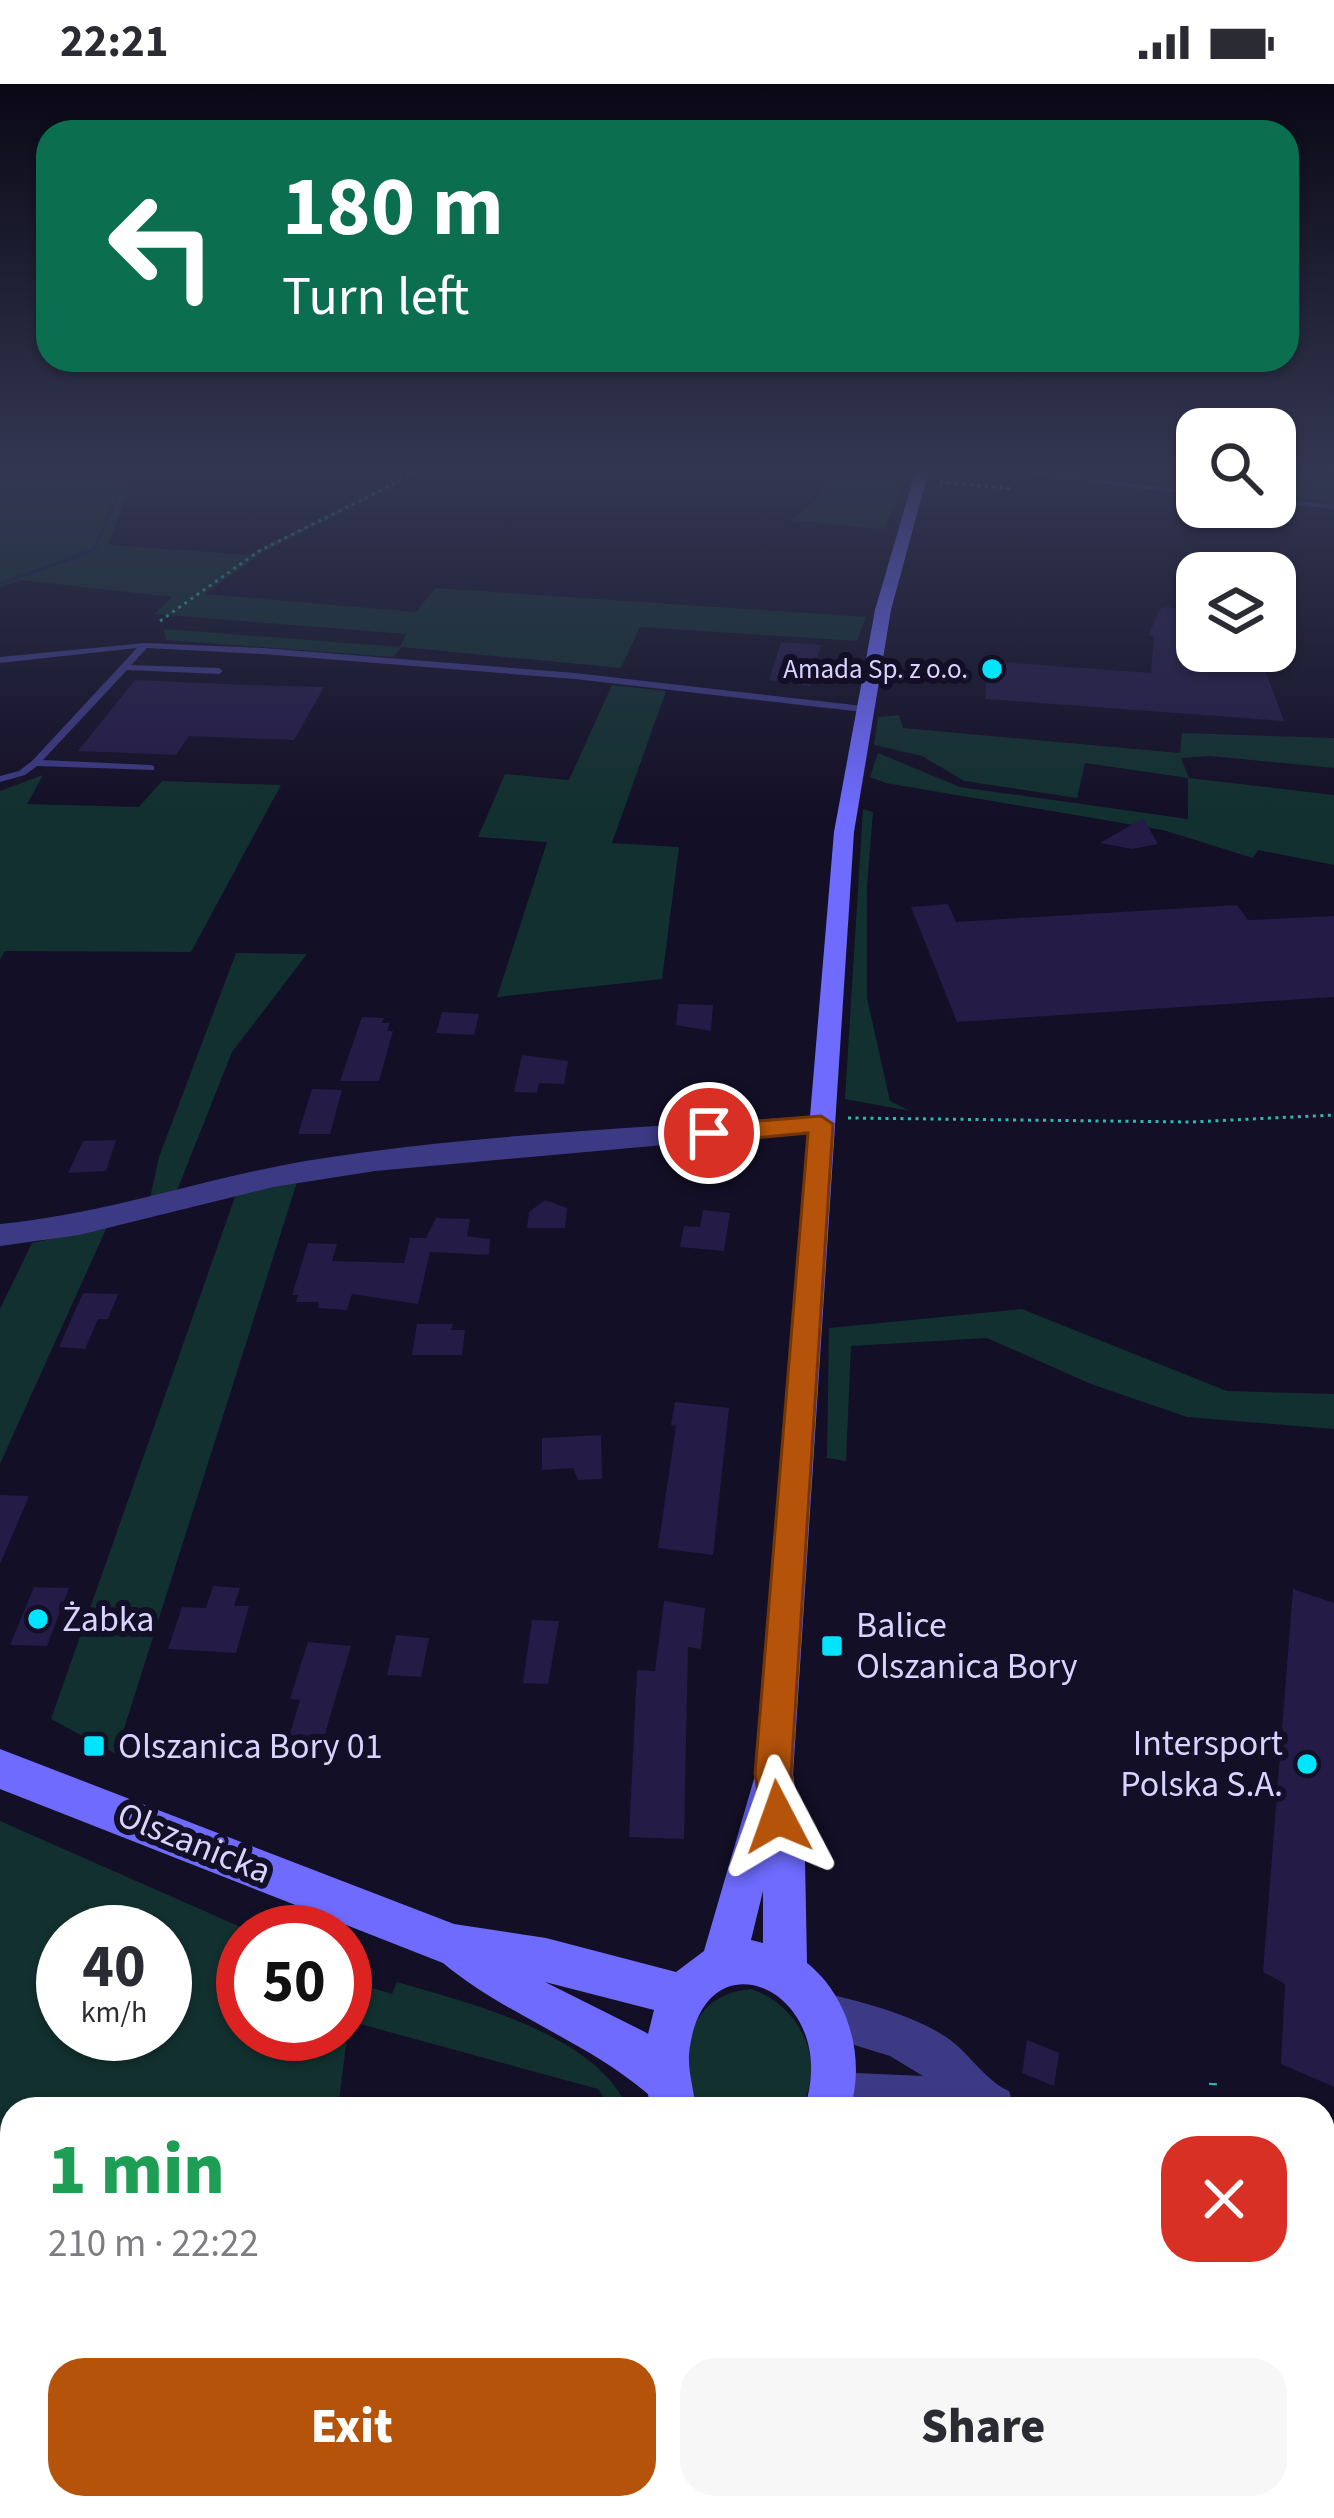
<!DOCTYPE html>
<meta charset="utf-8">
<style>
body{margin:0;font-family:"Source Sans 3",sans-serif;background:#f7f7f7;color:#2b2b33;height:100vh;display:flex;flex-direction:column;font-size:45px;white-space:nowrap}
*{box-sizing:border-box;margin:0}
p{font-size:39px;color:#7c7c81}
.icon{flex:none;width:66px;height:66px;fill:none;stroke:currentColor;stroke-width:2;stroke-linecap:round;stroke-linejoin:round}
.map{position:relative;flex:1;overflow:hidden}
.sheet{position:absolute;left:0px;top:2013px;width:1335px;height:423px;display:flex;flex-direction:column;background:#fff;border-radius:36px 36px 0 0;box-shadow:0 3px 9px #0004}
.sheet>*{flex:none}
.banner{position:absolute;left:36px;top:36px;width:1263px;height:252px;border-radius:36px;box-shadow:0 3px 9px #0004;background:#0b6e4f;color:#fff;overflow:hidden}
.tools{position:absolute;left:1176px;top:324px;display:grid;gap:24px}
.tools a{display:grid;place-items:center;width:120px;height:120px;border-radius:24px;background:#fff;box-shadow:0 3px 9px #0004;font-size:60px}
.speed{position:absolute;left:36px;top:1821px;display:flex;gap:24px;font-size:60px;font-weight:700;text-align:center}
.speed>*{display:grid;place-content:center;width:156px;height:156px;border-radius:50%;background:#fff;box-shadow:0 3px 9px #0004;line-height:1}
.speed small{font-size:30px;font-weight:400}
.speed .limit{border:18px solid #d22;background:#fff;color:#111}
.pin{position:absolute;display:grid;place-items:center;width:102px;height:102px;color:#fff;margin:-51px;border:6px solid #fff;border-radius:50%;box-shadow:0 3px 12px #0007}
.me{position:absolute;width:132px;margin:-66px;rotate:356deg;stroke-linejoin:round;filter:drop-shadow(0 0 9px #0008)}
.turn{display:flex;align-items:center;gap:42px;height:252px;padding:0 48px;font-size:54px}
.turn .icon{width:156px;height:156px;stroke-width:2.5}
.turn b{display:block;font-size:84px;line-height:102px}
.round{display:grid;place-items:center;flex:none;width:126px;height:126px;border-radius:36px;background:#f7f7f7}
.head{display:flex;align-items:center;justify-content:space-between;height:204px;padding:0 48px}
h1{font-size:72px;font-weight:800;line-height:90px;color:#1e9e55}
.cta{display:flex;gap:24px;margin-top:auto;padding:24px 48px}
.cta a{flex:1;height:138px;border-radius:36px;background:#b45309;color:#fff;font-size:48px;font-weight:800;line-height:138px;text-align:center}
.cta a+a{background:#f7f7f7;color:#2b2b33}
.status{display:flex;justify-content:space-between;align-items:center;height:84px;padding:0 60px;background:#fff;direction:ltr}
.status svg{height:33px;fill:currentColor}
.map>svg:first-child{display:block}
.green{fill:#12302f;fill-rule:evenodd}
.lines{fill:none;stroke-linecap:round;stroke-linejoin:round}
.stream{stroke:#0a1f44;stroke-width:3}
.building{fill:#241b47}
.path-far1{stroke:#2fb8b0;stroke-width:3;stroke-dasharray:3 4.5;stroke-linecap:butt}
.path{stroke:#2fb8b0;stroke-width:8;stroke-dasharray:9 15;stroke-linecap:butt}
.lane{fill:#3d3a85;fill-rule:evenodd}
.street{fill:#3d3a85;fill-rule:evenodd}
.secondary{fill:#6f6bff;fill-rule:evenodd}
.route{fill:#b45309;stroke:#753606;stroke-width:3}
.poi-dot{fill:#00e5ff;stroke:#130f26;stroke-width:4.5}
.labels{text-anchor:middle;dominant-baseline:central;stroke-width:12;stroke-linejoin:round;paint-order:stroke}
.far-poi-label{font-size:27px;fill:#d9d4ff;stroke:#130f26;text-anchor:end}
.near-poi-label{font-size:36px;fill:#d9d4ff;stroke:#130f26;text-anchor:start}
.near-street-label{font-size:36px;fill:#d9d4ff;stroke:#130f26}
</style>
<div class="status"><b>22:21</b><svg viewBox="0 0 49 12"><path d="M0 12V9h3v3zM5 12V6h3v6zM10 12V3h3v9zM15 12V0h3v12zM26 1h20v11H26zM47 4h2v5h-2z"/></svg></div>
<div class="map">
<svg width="1334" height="2434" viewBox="0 0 1334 2434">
<rect width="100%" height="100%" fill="#130f26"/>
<g class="green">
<polygon points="0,389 134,389 108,461 249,471 361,414 422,389 263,468 205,510 416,528 435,504 866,533 857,557 640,543 621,584 401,563 393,573 166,556 164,545 400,563 406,550 154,530 172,513 21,496 0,503"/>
<polygon points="825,389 905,393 885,445 790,437 816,416"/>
<polygon points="1275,389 1334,389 1334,418 1275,412"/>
<polygon points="612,601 666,607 612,759 679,763 662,895 497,913 547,758 478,753 505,690 569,696"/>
<polygon points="899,631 903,644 1180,669 1182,649 1334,654 1334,684 1210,672 1181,674 1189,694 1334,711 1334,781 1258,766 1253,774 1163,746 886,699 870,693 878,669 960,703 1188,735 1188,694 1085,679 1077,714 964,697 922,672 874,661 878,633"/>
<polygon points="43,691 27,720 139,723 162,697 281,701 191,868 5,867 0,876 0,707"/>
<polygon points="863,725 873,728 867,802 867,914 890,1017 910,1027 845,1015"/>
<polygon points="236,869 307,870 232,968 176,1109 150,1114 159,1073"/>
<polygon points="298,1095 116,1670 51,1635 236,1110"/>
<polygon points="107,1143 0,1380 0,1225 32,1159"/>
<polygon points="1022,1225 1227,1307 1334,1310 1334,1345 1187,1333 1091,1300 987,1254 851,1262 846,1377 827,1374 829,1244"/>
<path d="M0 1737 252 1848H243V1950H345V1888L357 1893 356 1899 392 1910 397 1898C469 1919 597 1950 628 2025H612L598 2005 349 1937 338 2025H12V2424H291L290 2434H0ZM165 1848V1950H63V1848Z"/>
<path d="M751 1905C800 1921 828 1978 800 2025H698C675 1974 687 1910 751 1905Z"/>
</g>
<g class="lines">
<polyline class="stream" points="0,500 94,466 128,389"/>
</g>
<g class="building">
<polygon points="1168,523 1182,526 1184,546 1197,547 1197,567 1258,567 1284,637 986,615 985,577 1151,589 1154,552 1148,551 1161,524"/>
<polygon points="781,558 821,561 810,602 769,596"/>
<polygon points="135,596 223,600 324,603 294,656 189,652 176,671 78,667"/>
<polygon points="1143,734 1158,760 1132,765 1100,759"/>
<polygon points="948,820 956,838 1237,821 1248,836 1334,832 1334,913 957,938 911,823"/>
<polygon points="678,920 713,921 711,947 676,941"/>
<polygon points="442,928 479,930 474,951 436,949"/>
<polygon points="362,933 384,934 382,939 390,939 387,947 393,947 379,997 340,997"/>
<polygon points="522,971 568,977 564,1000 539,999 537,1009 514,1008"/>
<polygon points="312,1005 342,1006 330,1050 298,1050"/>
<polygon points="116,1056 106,1087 68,1089 83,1057"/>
<polygon points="545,1116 567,1124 565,1144 527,1144 529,1128"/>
<polygon points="703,1126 730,1129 724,1167 680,1163 684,1142 700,1143"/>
<polygon points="436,1134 470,1135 467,1152 490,1155 489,1171 430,1168 418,1220 352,1210 347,1226 318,1224 319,1218 296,1218 298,1211 292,1211 308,1159 337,1160 332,1177 404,1179 410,1154 426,1154"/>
<polygon points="83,1209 118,1210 108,1235 98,1235 85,1265 59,1263"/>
<polygon points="417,1240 453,1240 451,1246 465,1246 462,1271 412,1271"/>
<polygon points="675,1318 729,1324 713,1471 658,1464 676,1342 671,1341"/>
<polygon points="601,1351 602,1395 578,1396 573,1384 542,1386 542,1354"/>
<polygon points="0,1411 29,1412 0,1480"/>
<polygon points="213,1502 240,1504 234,1522 249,1522 236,1569 168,1565 182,1523 206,1524"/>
<polygon points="34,1503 69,1504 47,1562 10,1561"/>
<polygon points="1293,1505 1334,1519 1334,2003 1281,1980 1285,1900 1263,1888"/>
<polygon points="664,1517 705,1524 701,1565 688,1563 684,1755 629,1753 637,1586 655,1587"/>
<polygon points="532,1536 559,1537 548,1600 523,1599"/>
<polygon points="396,1551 429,1554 421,1593 387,1591"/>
<polygon points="308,1558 351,1562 323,1656 289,1653 300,1616 290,1615"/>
<polygon points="1027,1956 1059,1969 1054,2002 1022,1989"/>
</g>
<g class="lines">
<g class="path-far1">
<polyline points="940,398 1012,405"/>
<polyline points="1196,425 1269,432"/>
<polyline points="160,537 259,467 415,389"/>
<polyline points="848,1034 1191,1038 1334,1031"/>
</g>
<g class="path">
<polyline points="1026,2020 1037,2025"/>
<polyline points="1211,2025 1213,1999"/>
</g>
<g class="lane">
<polygon points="1012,389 1037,389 1197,407 1197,411"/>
<polygon points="1275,415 1334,421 1334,425 1275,419"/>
<polygon points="145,559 263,564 575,589 863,622 867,625 863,628 575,595 263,570 147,564 131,581 219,584 223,587 219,590 127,586 43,676 151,681 154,682 154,686 37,682 25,691 0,698 0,692 19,687 32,677 137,564 0,579 0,573"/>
</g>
<g class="street">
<path d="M821 1031 834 1040 830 1046 375 1087 273 1103 79 1151 0 1162V1140C107 1130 207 1093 312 1076 480 1049 652 1044 821 1031Z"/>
<path d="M822 1908C864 1919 909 1929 946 1953 969 1968 984 1996 1009 2007L1015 2025H816L810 2011 817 1995 833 1988 923 1992 890 1972 806 1946 800 1930 806 1914Z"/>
<polygon points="1323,2173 1334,2177 1334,2229 1323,2225"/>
</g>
<g class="secondary">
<path d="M915 389H928L891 526 854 748 793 1690 805 1776 807 1879C849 1912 866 1975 850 2025H804C844 1908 702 1842 689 1970 688 1988 694 2007 696 2025H650L648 2010C586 1957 507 1932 443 1879L0 1705V1665L454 1840 546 1854 676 1888 704 1867 754 1695 834 748 875 526ZM763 1807V1859L751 1856ZM545 1898 654 1926 648 1950 645 1948Z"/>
<polygon points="841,2424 895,2424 898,2434 844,2434"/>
</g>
</g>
<linearGradient id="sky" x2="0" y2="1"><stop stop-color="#0a0815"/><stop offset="0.53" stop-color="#333752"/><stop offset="1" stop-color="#333752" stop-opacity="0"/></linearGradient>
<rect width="1334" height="730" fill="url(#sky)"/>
<polygon class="route" points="821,1032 833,1040 791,1690 797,1733 792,1746 778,1752 765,1746 755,1690 808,1049 709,1058 697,1049 709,1041"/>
<g class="poi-dot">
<circle cx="992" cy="585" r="12"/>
<circle cx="38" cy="1535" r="12"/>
<rect x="820" y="1550" width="24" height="24" rx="6"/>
<rect x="82" y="1650" width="24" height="24" rx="6"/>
<circle cx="1307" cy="1680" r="12"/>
</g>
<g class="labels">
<g class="far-poi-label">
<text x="968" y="585">Amada Sp. z o.o.</text>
</g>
<g class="near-poi-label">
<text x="62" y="1535">Żabka</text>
<text x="856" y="1541">Balice<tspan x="856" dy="41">Olszanica Bory</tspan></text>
<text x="1283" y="1659" text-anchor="end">Intersport<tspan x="1283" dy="41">Polska S.A.</tspan></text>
<text x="118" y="1662">Olszanica Bory 01</text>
</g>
<g class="near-street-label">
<text transform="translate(194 1759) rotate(22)">Olszanicka</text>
</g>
</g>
</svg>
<div class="tools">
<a><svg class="icon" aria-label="search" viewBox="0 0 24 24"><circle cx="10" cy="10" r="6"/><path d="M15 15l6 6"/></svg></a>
<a><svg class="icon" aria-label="layers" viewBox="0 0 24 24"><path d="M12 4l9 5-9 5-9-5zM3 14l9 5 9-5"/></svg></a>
</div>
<div class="speed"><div>40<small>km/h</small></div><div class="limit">50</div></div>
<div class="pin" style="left:709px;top:1049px;background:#d93025"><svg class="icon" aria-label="arrive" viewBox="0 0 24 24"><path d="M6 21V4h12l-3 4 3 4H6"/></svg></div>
<svg class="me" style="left:778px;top:1733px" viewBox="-20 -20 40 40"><path d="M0-17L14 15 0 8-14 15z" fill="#b45309" stroke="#fff" stroke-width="4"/></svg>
<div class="banner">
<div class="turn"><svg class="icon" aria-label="left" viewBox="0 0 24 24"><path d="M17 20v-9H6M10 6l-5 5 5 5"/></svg><div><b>180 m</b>Turn left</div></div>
</div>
<section class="sheet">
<div class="head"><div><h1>1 min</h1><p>210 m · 22:22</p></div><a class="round" style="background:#d93025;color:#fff"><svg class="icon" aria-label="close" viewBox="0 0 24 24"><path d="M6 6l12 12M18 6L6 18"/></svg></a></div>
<div class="cta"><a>Exit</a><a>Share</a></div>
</section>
</div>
